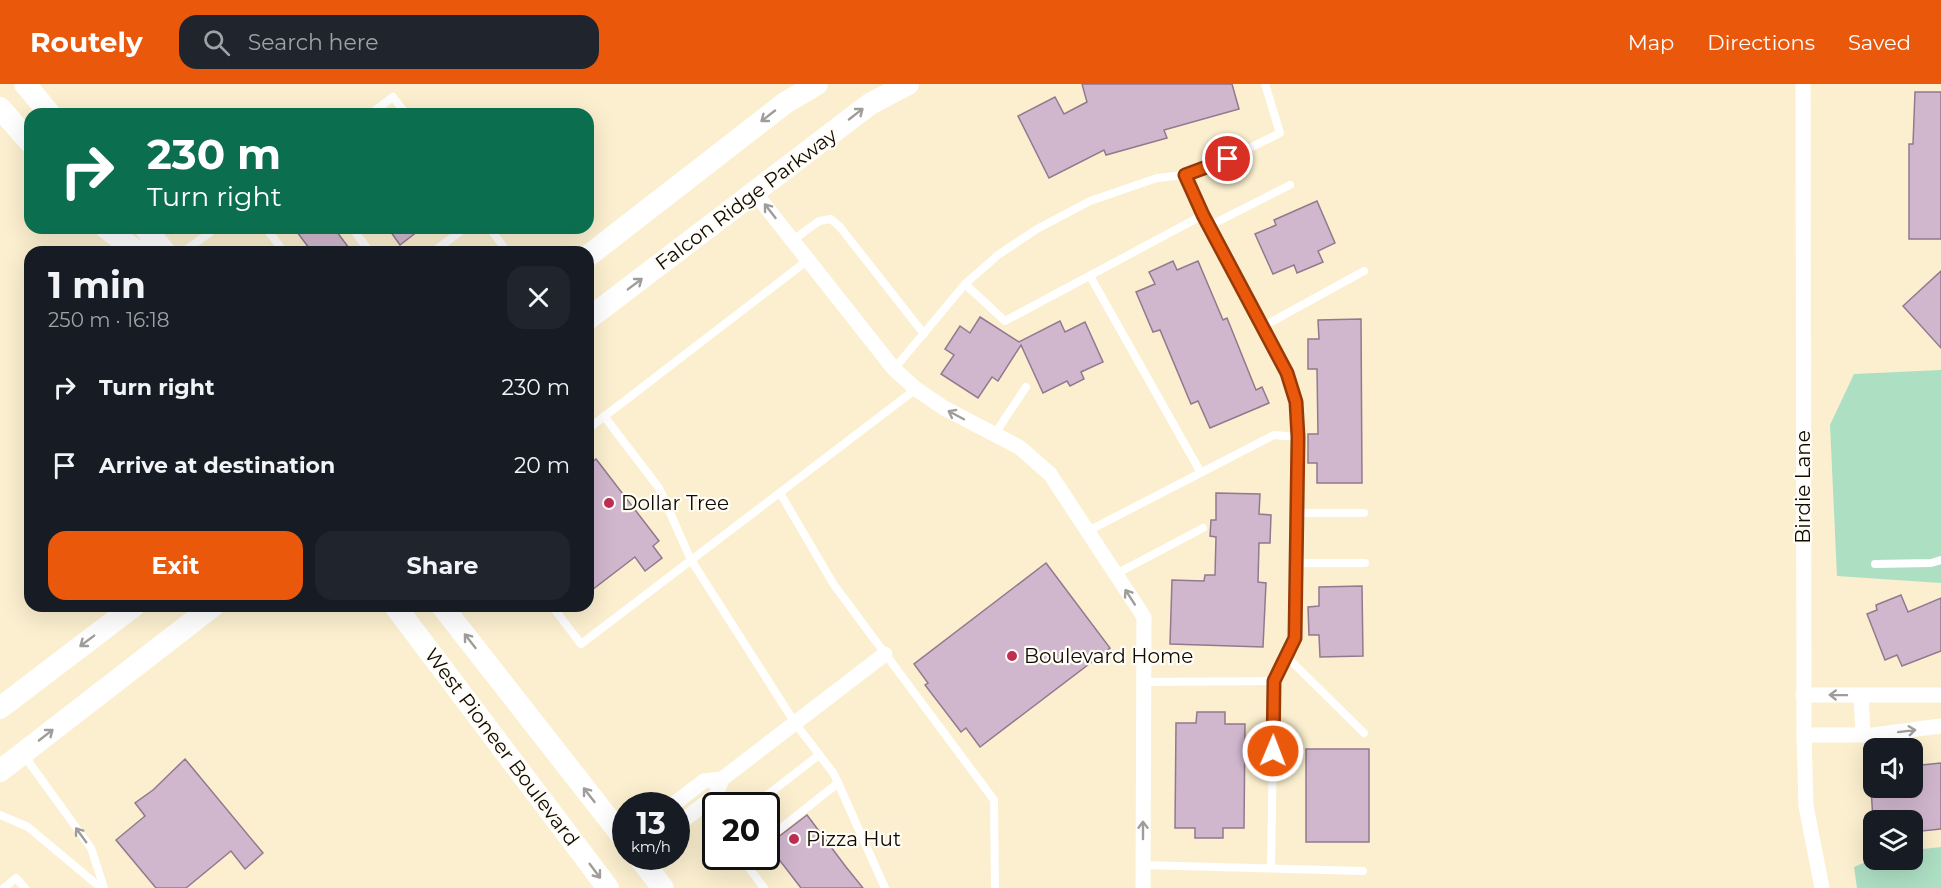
<!DOCTYPE html>
<meta charset="utf-8">
<style>
body{margin:0;font-family:Montserrat,sans-serif;background:#20242c;color:#f1f3f6;height:100vh;display:flex;flex-direction:column;font-size:22px;white-space:nowrap}
*{box-sizing:border-box;margin:0}
p{font-size:20px;color:#9ea1a6}
.icon{flex:none;width:33px;height:33px;fill:none;stroke:currentColor;stroke-width:2;stroke-linecap:round;stroke-linejoin:round}
.map{position:relative;flex:1;overflow:hidden}
.details{position:absolute;left:24px;top:162px;width:570px;height:366px;display:flex;flex-direction:column;background:#171b24;border-radius:18px;box-shadow:0 6px 24px #0002}
.details>*{flex:none}
.hud{position:absolute;left:24px;top:24px;width:570px;height:126px;border-radius:18px;box-shadow:0 6px 24px #0002;background:#0b6e4f;color:#fff;overflow:hidden}
.buttons{position:absolute;left:1863px;top:654px;display:grid;gap:12px}
.buttons a{display:grid;place-items:center;width:60px;height:60px;border-radius:12px;background:#171b24;box-shadow:0 6px 24px #0002;font-size:30px}
.speed{position:absolute;left:612px;top:708px;display:flex;gap:12px;font-size:30px;font-weight:700;text-align:center}
.speed>*{display:grid;place-content:center;width:78px;height:78px;border-radius:50%;background:#171b24;box-shadow:0 6px 24px #0002;line-height:1}
.speed small{font-size:15px;font-weight:400}
.speed .limit{border:3px solid #111;border-radius:9px;background:#fff;color:#111}
.pin{position:absolute;display:grid;place-items:center;width:51px;height:51px;color:#fff;margin:-26px;border:3px solid #fff;border-radius:50%;box-shadow:0 2px 6px #0007}
.me{position:absolute;width:66px;margin:-33px;rotate:1deg;stroke-linejoin:round;filter:drop-shadow(0 0 4px #0008)}
.turn{display:flex;align-items:center;gap:21px;height:126px;padding:0 24px;font-size:27px}
.turn .icon{width:78px;height:78px;stroke-width:2.5}
.turn b{display:block;font-size:42px;line-height:51px}
.round{display:grid;place-items:center;flex:none;width:63px;height:63px;border-radius:18px;background:#20242c}
.head{display:flex;align-items:center;justify-content:space-between;height:102px;padding:0 24px}
h1{font-size:36px;font-weight:700;line-height:45px}
.primary-button{display:flex;gap:12px;margin-top:auto;padding:12px 24px}
.primary-button a{flex:1;height:69px;border-radius:18px;background:#ea580c;color:#fff;font-size:24px;font-weight:700;line-height:69px;text-align:center}
.primary-button a+a{background:#20242c;color:#f1f3f6}
ul{padding:0;list-style:none}
li{display:flex;align-items:center;gap:18px;height:78px;padding:0 24px}
li div{flex:1}
li b{display:block;font-size:22px}
li em{font-style:normal}
header{display:flex;align-items:center;gap:36px;box-sizing:border-box;height:84px;padding:0 30px;background:#ea580c;color:#fff}
header strong{font-size:28px}
nav{display:flex;gap:33px;margin-inline-start:auto;font-size:21px}
.search{width:420px;height:54px;background:#20242c;display:flex;align-items:center;gap:15px;box-sizing:border-box;padding:0 21px;border-radius:18px;color:#9ea1a6;font-size:22px}
.map>svg:first-child{display:block}
.green{fill:#addfc3}
.building{fill:#d1b7ce;stroke:#92798e;stroke-width:1.5}
.lines{fill:none;stroke-linecap:round;stroke-linejoin:round}
.service{stroke:#fff;stroke-width:8}
.minor{stroke:#fff;stroke-width:15}
.secondary{stroke:#fff;stroke-width:22}
.oneway{stroke:#9f9d9a}
.route-casing{stroke:#983908;stroke-width:15}
.route{stroke:#ea580c;stroke-width:10}
.poi-dot{fill:#bf2f55;stroke:#fffdf6;stroke-width:2}
.labels{text-anchor:middle;dominant-baseline:central;stroke-width:4.5;stroke-linejoin:round;paint-order:stroke}
.street-label{font-size:20px;fill:#0f0b03;stroke:#fffdf6}
.poi-label{font-size:20px;fill:#0f0b03;stroke:#fffdf6;text-anchor:start}
</style>
<header>
<strong>Routely</strong>
<div class="search"><svg class="icon" aria-label="search" viewBox="0 0 24 24"><circle cx="10" cy="10" r="6"/><path d="M15 15l6 6"/></svg>Search here</div>
<nav><a>Map</a><a>Directions</a><a>Saved</a></nav>
</header>
<div class="map">
<svg width="1941" height="804" viewBox="0 0 1941 804">
<rect width="100%" height="100%" fill="#fbefcf"/>
<g class="green">
<polygon points="1941,286 1941,499 1837,492 1830,341 1854,290"/>
<polygon points="1941,763 1941,804 1857,804 1854,783 1873,775 1912,776 1913,766"/>
</g>
<g class="building">
<polygon points="1082,0 1232,0 1239,25 1164,46 1167,54 1106,71 1104,66 1049,94 1018,32 1055,13 1064,30 1087,18"/>
<polygon points="1915,8 1941,8 1941,155 1909,155 1909,60 1913,60"/>
<polygon points="1317,117 1335,159 1318,167 1323,178 1297,189 1294,181 1273,190 1255,150 1276,141 1274,136"/>
<polygon points="294,144 334,144 352,168 312,168"/>
<polygon points="388,144 422,144 400,161"/>
<polygon points="1173,177 1177,186 1198,177 1223,236 1227,234 1256,306 1262,303 1269,319 1210,344 1198,317 1191,320 1160,246 1153,248 1136,208 1155,200 1149,188"/>
<polygon points="1941,187 1941,264 1903,222"/>
<polygon points="980,233 1019,258 1060,237 1065,248 1085,238 1103,278 1081,288 1084,295 1070,302 1067,297 1043,309 1021,261 998,297 992,293 978,314 941,290 954,271 945,265 960,242 970,249"/>
<polygon points="1361,235 1362,399 1317,399 1317,379 1308,379 1308,350 1318,350 1317,285 1308,285 1308,255 1319,255 1318,236"/>
<polygon points="596,375 659,457 653,462 662,474 645,487 635,473 588,509 588,381"/>
<polygon points="1216,409 1260,410 1259,430 1271,431 1270,459 1259,459 1258,498 1266,499 1263,563 1170,560 1172,496 1204,497 1205,491 1215,491 1216,453 1210,452 1211,436 1216,436"/>
<polygon points="1046,479 1110,564 980,663 966,644 961,648 925,601 928,599 914,580"/>
<polygon points="1362,502 1363,572 1320,573 1319,551 1309,551 1308,523 1319,522 1319,503"/>
<polygon points="1901,511 1908,528 1941,514 1941,567 1902,582 1897,571 1885,576 1867,530 1877,526 1876,521"/>
<polygon points="1197,628 1225,628 1225,640 1245,640 1244,744 1223,744 1223,754 1195,754 1195,744 1175,744 1176,639 1196,639"/>
<rect x="1306" y="665" width="63" height="93"/>
<polygon points="185,675 263,769 245,785 231,767 186,804 156,804 116,756 145,732 135,719 153,706"/>
<polygon points="1941,679 1941,745 1912,748 1912,736 1873,736 1871,704 1912,704 1912,682"/>
<polygon points="807,731 846,783 863,804 801,804 781,778 768,761"/>
</g>
<g class="lines">
<g class="service">
<polyline points="370,30 393,13 406,30"/>
<polyline points="1185,91 1203,131 1287,289 1296,318 1298,353 1295,554 1274,597 1271,784"/>
<polyline points="1209,142 1290,101"/>
<polyline points="266,144 284,168"/>
<polyline points="352,144 370,168"/>
<polyline points="490,144 507,168"/>
<polyline points="793,156 819,137 831,135 840,143 924,250"/>
<polyline points="183,168 216,144"/>
<polyline points="433,168 465,144"/>
<polyline points="1090,192 1201,389"/>
<polyline points="965,200 1005,237 1203,131"/>
<polyline points="1262,243 1364,187"/>
<polyline points="894,285 965,200 998,171 1037,145 1090,117 1157,94 1185,91 1211,83 1280,49 1265,0"/>
<polyline points="604,332 659,404 691,476 795,639 834,690 885,804"/>
<polyline points="588,345 808,176"/>
<polyline points="994,351 1026,303"/>
<polyline points="780,409 834,501 994,716 995,804"/>
<polyline points="1297,429 1364,429"/>
<polyline points="1088,447 1274,351 1298,353"/>
<polyline points="1296,479 1365,479"/>
<polyline points="1875,480 1931,479 1941,476"/>
<polyline points="1116,490 1203,444"/>
<polyline points="552,522 581,560 916,305"/>
<polyline points="1286,572 1364,649"/>
<polyline points="1144,598 1274,597"/>
<polyline points="23,670 91,764 104,804"/>
<polyline points="753,722 819,671"/>
<polyline points="0,731 28,743 101,804"/>
<polyline points="766,756 838,699"/>
<polyline points="740,772 764,804"/>
<polyline points="1143,781 1363,787"/>
<polyline points="4,804 16,794 25,804"/>
</g>
<g class="minor">
<polyline points="1803,0 1804,651 1806,722 1822,804"/>
<polyline points="755,109 894,285 916,305 944,324 1019,363 1050,390 1144,533 1143,804"/>
<polyline points="1803,611 1941,611"/>
<polyline points="1861,612 1863,651"/>
<polyline points="1804,651 1873,651 1941,642"/>
<polyline points="671,722 704,697 722,695 885,570"/>
<polyline points="676,742 716,711 722,695"/>
</g>
<g class="secondary">
<polyline points="25,0 50,30"/>
<polyline points="0,24 30,58"/>
<polyline points="106,144 138,168"/>
<polyline points="145,144 165,168"/>
<polyline points="588,172 785,19 817,0"/>
<polyline points="588,235 870,20 908,0"/>
<polyline points="395,522 608,804"/>
<polyline points="442,522 626,757"/>
<polyline points="0,624 134,522"/>
<polyline points="0,687 213,522"/>
<polyline points="638,772 663,804"/>
</g>
</g>
<defs><path id="oneway-shaft" d="M-6 0H5M1.5-3L5.5 0L1.5 3" fill="none" stroke-width="1.6" stroke-linecap="round" stroke-linejoin="round" transform="scale(1.5)"/></defs>
<g class="oneway">
<use href="#oneway-shaft" transform="translate(856 30) rotate(-38)"/>
<use href="#oneway-shaft" transform="translate(768 32) rotate(142)"/>
<use href="#oneway-shaft" transform="translate(770 127) rotate(-128)"/>
<use href="#oneway-shaft" transform="translate(635 200) rotate(-37)"/>
<use href="#oneway-shaft" transform="translate(956 331) rotate(-152)"/>
<use href="#oneway-shaft" transform="translate(1130 513) rotate(-123)"/>
<use href="#oneway-shaft" transform="translate(87 557) rotate(143)"/>
<use href="#oneway-shaft" transform="translate(470 557) rotate(-128)"/>
<use href="#oneway-shaft" transform="translate(1838 611) rotate(-179)"/>
<use href="#oneway-shaft" transform="translate(1907 647) rotate(-7)"/>
<use href="#oneway-shaft" transform="translate(46 651) rotate(-38)"/>
<use href="#oneway-shaft" transform="translate(589 711) rotate(-128)"/>
<use href="#oneway-shaft" transform="translate(1143 746) rotate(-90)"/>
<use href="#oneway-shaft" transform="translate(81 751) rotate(-126)"/>
<use href="#oneway-shaft" transform="translate(595 787) rotate(53)"/>
</g>
<g class="lines">
<defs>
<polyline id="route" points="1228,75 1185,91 1203,131 1287,289 1296,318 1298,353 1295,554 1274,597 1273,667"/>
</defs>
<use href="#route" class="route-casing"/>
<use href="#route" class="route"/>
</g>
<g class="poi-dot">
<circle cx="609" cy="419" r="6"/>
<circle cx="1012" cy="572" r="6"/>
<circle cx="794" cy="755" r="6"/>
</g>
<g class="labels">
<g class="street-label">
<text transform="translate(746 115) rotate(-37)">Falcon Ridge Parkway</text>
<text transform="translate(1803 403) rotate(-90)">Birdie Lane</text>
<text transform="translate(502 663) rotate(53)">West Pioneer Boulevard</text>
</g>
<g class="poi-label">
<text x="621" y="419">Dollar Tree</text>
<text x="1024" y="572">Boulevard Home</text>
<text x="806" y="755">Pizza Hut</text>
</g>
</g>
</svg>
<div class="buttons">
<a><svg class="icon" aria-label="sound" viewBox="0 0 24 24"><path d="M4 9h4l5-4v14l-5-4H4zM17 9q2 3 0 6"/></svg></a>
<a><svg class="icon" aria-label="layers" viewBox="0 0 24 24"><path d="M12 4l9 5-9 5-9-5zM3 14l9 5 9-5"/></svg></a>
</div>
<div class="speed"><div>13<small>km/h</small></div><div class="limit">20</div></div>
<div class="pin" style="left:1228px;top:75px;background:#d93025"><svg class="icon" aria-label="arrive" viewBox="0 0 24 24"><path d="M6 21V4h12l-3 4 3 4H6"/></svg></div>
<svg class="me" style="left:1273px;top:667px" viewBox="-20 -20 40 40"><circle r="17" fill="#ea580c" stroke="#fff" stroke-width="3"/><path d="M0-11L8 9 0 5-8 9z" fill="#fff"/></svg>
<div class="hud">
<div class="turn"><svg class="icon" aria-label="right" viewBox="0 0 24 24"><path d="M7 20v-9h11M14 6l5 5-5 5"/></svg><div><b>230 m</b>Turn right</div></div>
</div>
<section class="details">
<div class="head"><div><h1>1 min</h1><p>250 m · 16:18</p></div><a class="round"><svg class="icon" aria-label="close" viewBox="0 0 24 24"><path d="M6 6l12 12M18 6L6 18"/></svg></a></div>
<ul>
<li><svg class="icon" aria-label="right" viewBox="0 0 24 24"><path d="M7 20v-9h11M14 6l5 5-5 5"/></svg><div><b>Turn right</b></div><em>230 m</em></li>
<li><svg class="icon" aria-label="arrive" viewBox="0 0 24 24"><path d="M6 21V4h12l-3 4 3 4H6"/></svg><div><b>Arrive at destination</b></div><em>20 m</em></li>
</ul>
<div class="primary-button"><a>Exit</a><a>Share</a></div>
</section>
</div>
